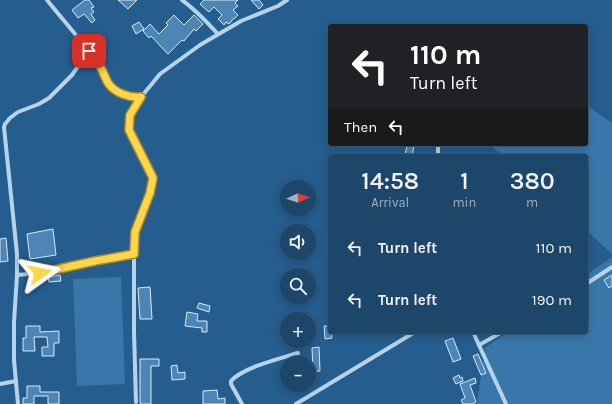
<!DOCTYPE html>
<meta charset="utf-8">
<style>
body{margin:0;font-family:Karla,sans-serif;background:#295072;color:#f1f3f6;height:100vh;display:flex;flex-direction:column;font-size:15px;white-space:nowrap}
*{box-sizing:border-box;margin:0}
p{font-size:13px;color:#a0b1c1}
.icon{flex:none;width:22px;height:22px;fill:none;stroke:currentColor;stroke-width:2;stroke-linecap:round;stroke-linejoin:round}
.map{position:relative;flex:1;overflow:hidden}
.details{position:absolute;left:328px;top:154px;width:260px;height:180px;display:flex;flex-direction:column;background:#1c466a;border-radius:4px;box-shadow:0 2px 10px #0003,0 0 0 1px #3a5e7e}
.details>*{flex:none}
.hud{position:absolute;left:328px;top:24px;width:260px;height:122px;border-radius:4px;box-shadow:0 2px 10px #0003,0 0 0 1px #3a5e7e;background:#202124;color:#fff;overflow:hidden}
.needle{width:26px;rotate:87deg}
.fabs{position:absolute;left:280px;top:180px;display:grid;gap:8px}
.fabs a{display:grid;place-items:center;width:36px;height:36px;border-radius:50%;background:#1c466a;box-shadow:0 2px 10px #0003,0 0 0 1px #3a5e7e;font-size:20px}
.pin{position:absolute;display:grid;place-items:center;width:34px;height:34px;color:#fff;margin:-17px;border-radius:8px;box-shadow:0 2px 6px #0006}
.me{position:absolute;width:44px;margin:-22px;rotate:78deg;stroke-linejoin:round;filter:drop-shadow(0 0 3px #0008)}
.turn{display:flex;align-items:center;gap:14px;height:84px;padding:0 16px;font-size:18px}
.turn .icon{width:52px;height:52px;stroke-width:2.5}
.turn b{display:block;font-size:28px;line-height:34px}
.then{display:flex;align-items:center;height:38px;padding:0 16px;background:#0003;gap:8px;font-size:15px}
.eta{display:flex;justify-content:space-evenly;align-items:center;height:68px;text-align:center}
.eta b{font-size:24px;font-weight:600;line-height:28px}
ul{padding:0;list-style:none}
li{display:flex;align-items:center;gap:12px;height:52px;padding:0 16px}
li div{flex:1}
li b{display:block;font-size:15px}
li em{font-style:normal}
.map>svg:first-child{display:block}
.green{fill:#3977ab}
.building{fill:#4d86b4;stroke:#d9eaf8}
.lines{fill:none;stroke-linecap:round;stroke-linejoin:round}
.street{stroke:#b5d3eb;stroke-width:4}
.route-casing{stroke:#a68a30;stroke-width:10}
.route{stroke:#ffd54a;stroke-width:7}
</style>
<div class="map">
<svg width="612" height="404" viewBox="0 0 612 404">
<rect width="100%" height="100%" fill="#255d8e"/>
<g class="green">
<polygon points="586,105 612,123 612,254 586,230 586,156 504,156 488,144 586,144"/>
<polygon points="612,257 612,404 477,404 485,348 508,332 586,332 586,275"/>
<polygon points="121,277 125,384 77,386 73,279"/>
</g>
<g class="building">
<polygon points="85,0 89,0 94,7 91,8 94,12 91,14 95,20 92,23 84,14 78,18 72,10"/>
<polygon points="118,0 137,0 128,9"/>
<polygon points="204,0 238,0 235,3 238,6 233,10 238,15 234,19 234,18 229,24 226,22 224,25 218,19 222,15 214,7 209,12 200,4"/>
<polygon points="251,0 259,0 263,5 259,9"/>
<polygon points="174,15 184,25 194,15 203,24 196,31 194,29 184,41 182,40 168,54 151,36 149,38 143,31 150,24 159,34 168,25 166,23"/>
<polygon points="139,22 144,29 136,34 132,26"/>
<polygon points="407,145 414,146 412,156 405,156"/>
<polygon points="53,229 56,255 30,259 27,234"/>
<polygon points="6,238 8,261 0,262 0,239"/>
<polygon points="60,275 61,281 49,282 48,277"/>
<polygon points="612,275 612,286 609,288 604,280"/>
<polygon points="150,287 152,319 140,319 138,288"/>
<polygon points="199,303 210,306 209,312 197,308"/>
<polygon points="187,312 198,314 197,321 207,321 207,332 202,332 202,328 185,326"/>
<polygon points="26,326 40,326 40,332 59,331 59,343 54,343 54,356 42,356 42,347 48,347 47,337 34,337 35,351 23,351 23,338 26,338"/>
<polygon points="324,326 330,326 330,332 331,332 332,338 325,339"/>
<polygon points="453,338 461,359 453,362 445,341"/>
<polygon points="319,347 320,371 313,371 312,348"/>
<polygon points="478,354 486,373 481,375 473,356"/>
<polygon points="140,359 159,359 159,366 151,366 151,404 141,404 140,403"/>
<polygon points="177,365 178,373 185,372 185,379 172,380 171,366"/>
<polygon points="459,375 460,378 462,377 463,381 456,384 453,378"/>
<polygon points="475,378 476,383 470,385 476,402 472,404 463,404 461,400 465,398 460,384"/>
<polygon points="27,386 40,386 40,392 59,392 59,404 48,404 48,396 34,396 34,404 23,404 23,398 27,398"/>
<polygon points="217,390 218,399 225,398 225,404 203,404 203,391"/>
</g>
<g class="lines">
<g class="street">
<path d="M47 0C63 20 80 39 95 59 102 68 105 81 113 88 121 95 131 98 141 97"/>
<path d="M182 0C196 10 207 22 218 34"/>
<polyline points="438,156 438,144"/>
<polyline points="17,275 40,273 95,261 134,254"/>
<polyline points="586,284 612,267"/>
<polyline points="473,332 506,404"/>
<polyline points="479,345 502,332"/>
<polyline points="0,384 16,381"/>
<polyline points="136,402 134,331 134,250 135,232 150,193 153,178 129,130 130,115 141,97 160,74 200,45 241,21 278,6 287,0"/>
<polyline points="18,404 14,360 14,322 17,275 17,254 4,127 5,124 10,118 18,112 39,104 49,98 72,75 89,51"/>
<path d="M242 404 231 384V381C244 367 279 359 298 353"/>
<polyline points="296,404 415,332"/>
</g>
</g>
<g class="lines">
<defs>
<path id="route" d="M40 273 95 261 134 254 135 232 150 193 153 178 129 130 130 115 141 97C129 98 115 93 108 83 105 77 103 72 100 66 97 61 93 56 89 51"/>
</defs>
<use href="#route" class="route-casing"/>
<use href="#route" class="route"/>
</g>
</svg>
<div class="fabs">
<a><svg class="needle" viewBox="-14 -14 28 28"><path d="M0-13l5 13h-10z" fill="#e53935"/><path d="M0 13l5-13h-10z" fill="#a0b1c1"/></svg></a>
<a><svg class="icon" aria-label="sound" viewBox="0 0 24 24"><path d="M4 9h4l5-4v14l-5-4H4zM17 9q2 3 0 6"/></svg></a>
<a><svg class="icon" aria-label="search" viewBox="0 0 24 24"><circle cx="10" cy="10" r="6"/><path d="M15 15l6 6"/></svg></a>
<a>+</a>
<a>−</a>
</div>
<div class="pin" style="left:89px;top:51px;background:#d93025"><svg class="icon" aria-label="arrive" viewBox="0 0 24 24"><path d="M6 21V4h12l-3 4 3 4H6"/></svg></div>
<svg class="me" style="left:40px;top:273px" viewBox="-20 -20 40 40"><path d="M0-17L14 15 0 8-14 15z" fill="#ffd54a" stroke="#fff" stroke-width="4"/></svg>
<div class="hud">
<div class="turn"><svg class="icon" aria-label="left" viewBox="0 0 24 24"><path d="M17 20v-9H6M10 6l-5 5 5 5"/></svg><div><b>110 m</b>Turn left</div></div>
<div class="then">Then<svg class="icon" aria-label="left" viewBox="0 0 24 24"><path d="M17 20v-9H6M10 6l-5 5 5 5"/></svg></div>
</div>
<section class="details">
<div class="eta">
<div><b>14:58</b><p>Arrival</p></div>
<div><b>1</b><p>min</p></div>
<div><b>380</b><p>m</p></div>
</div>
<ul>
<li><svg class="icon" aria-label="left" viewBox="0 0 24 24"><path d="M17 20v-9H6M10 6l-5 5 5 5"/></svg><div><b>Turn left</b></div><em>110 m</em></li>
<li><svg class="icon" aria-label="left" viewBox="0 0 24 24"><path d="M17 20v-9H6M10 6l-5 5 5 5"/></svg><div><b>Turn left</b></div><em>190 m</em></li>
</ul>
</section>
</div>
